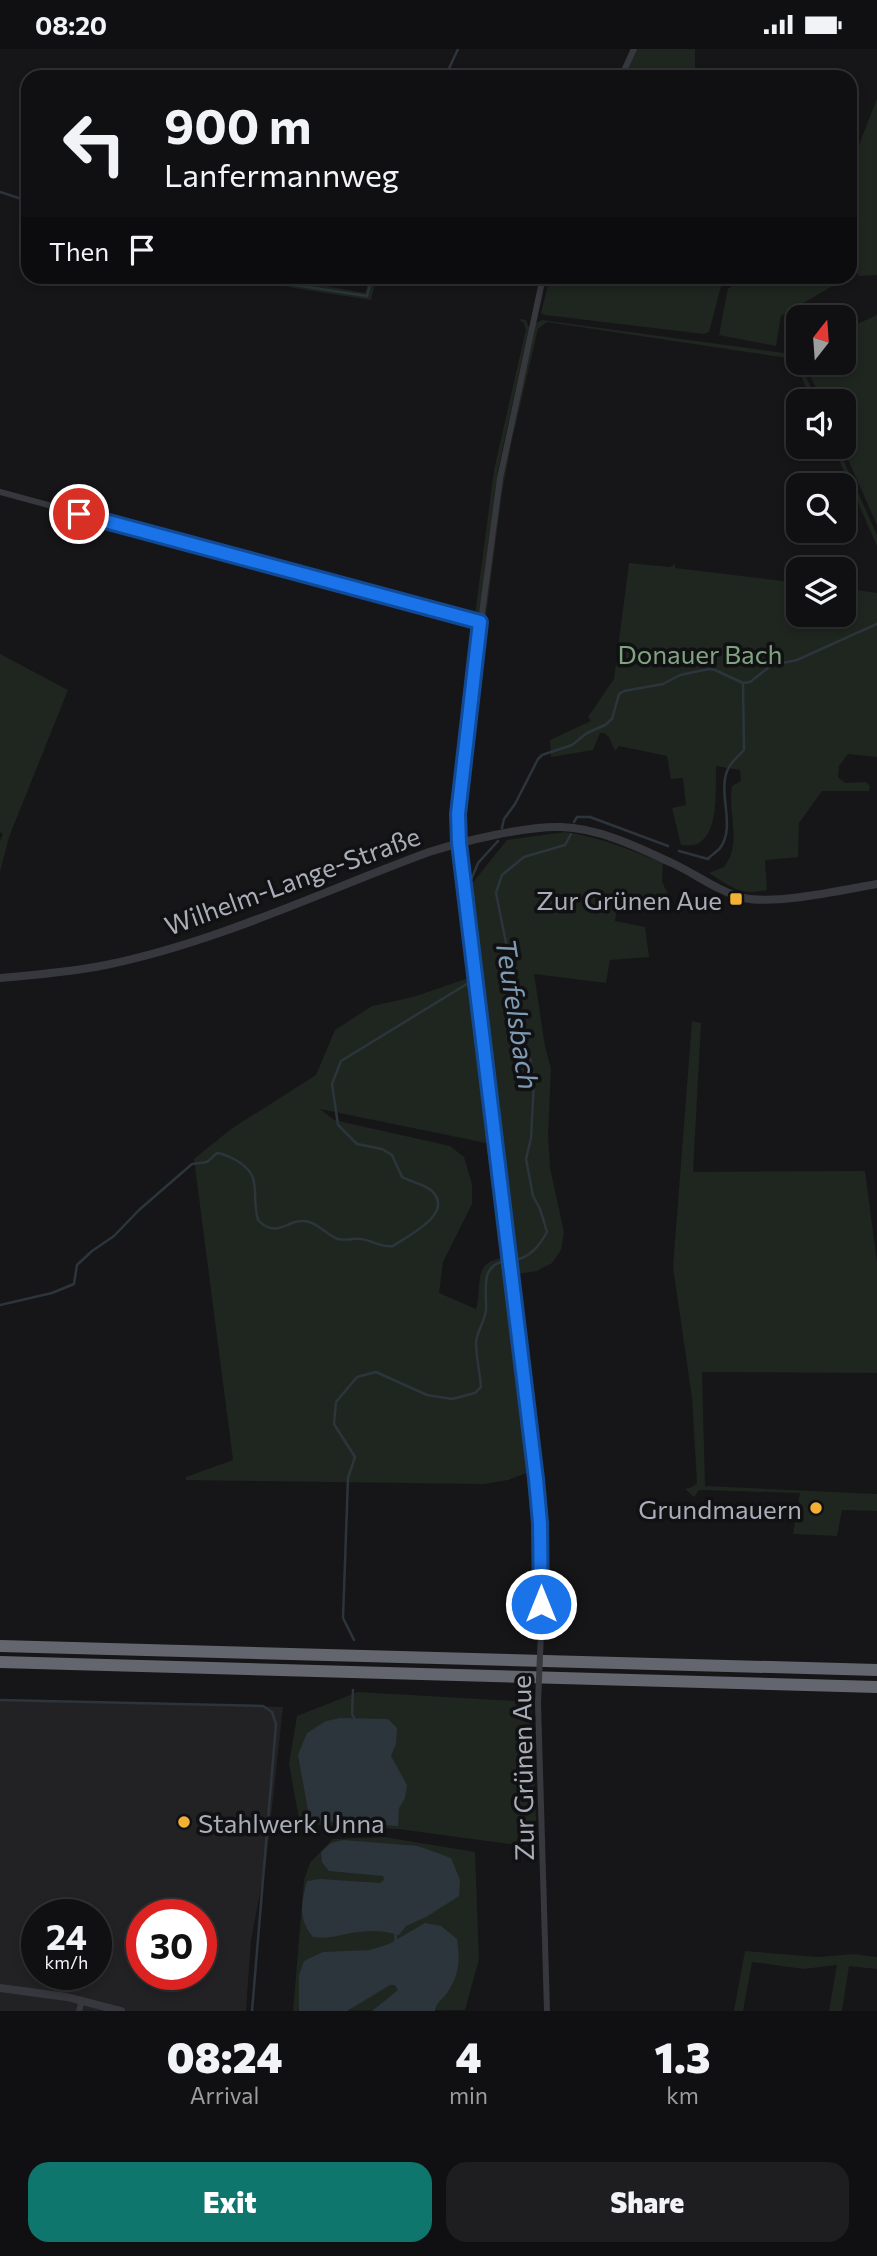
<!DOCTYPE html>
<meta charset="utf-8">
<style>
body{margin:0;font-family:Commissioner,sans-serif;background:#1e1e20;color:#f1f3f6;height:100vh;display:flex;flex-direction:column;font-size:26px;white-space:nowrap}
*{box-sizing:border-box;margin:0}
p{font-size:23px;color:#9c9d9f}
.icon{flex:none;width:38px;height:38px;fill:none;stroke:currentColor;stroke-width:2;stroke-linecap:round;stroke-linejoin:round}
.map{position:relative;height:1962px;overflow:hidden}
.sheet{display:flex;flex-direction:column;background:#101012;flex:1}
.sheet>*{flex:none}
.top-card{position:absolute;left:21px;top:21px;width:836px;height:214px;border-radius:21px;box-shadow:0 4px 10px #0003,0 0 0 2px #303032;background:#101012;color:#f1f3f6;overflow:hidden}
.needle{width:46px;rotate:17deg}
.buttons{position:absolute;left:786px;top:256px;display:grid;gap:14px}
.buttons a{display:grid;place-items:center;width:70px;height:70px;border-radius:14px;background:#101012;box-shadow:0 4px 10px #0003,0 0 0 2px #303032;font-size:35px}
.speed{position:absolute;left:21px;top:1850px;display:flex;gap:14px;font-size:35px;font-weight:700;text-align:center}
.speed>*{display:grid;place-content:center;width:91px;height:91px;border-radius:50%;background:#101012;box-shadow:0 4px 10px #0003,0 0 0 2px #303032;line-height:1}
.speed small{font-size:18px;font-weight:400}
.speed .limit{border:10px solid #d22;background:#fff;color:#111}
.pin{position:absolute;display:grid;place-items:center;width:60px;height:60px;color:#fff;margin:-30px;border:4px solid #fff;border-radius:50%;box-shadow:0 2px 7px #0007}
.me{position:absolute;width:77px;margin:-38px;rotate:0deg;stroke-linejoin:round;filter:drop-shadow(0 0 5px #0008)}
.turn{display:flex;align-items:center;gap:24px;height:147px;padding:0 28px;font-size:32px}
.turn .icon{width:91px;height:91px;stroke-width:2.5}
.turn b{display:block;font-size:49px;line-height:60px}
.then{display:flex;align-items:center;height:66px;padding:0 28px;background:#0003;gap:14px;font-size:26px}
.eta{display:flex;justify-content:space-evenly;align-items:center;height:119px;text-align:center}
.eta b{font-size:42px;font-weight:800;line-height:49px}
.cta{display:flex;gap:14px;margin-top:auto;padding:14px 28px}
.cta a{flex:1;height:80px;border-radius:21px;background:#0f766e;color:#fff;font-size:28px;font-weight:800;line-height:80px;text-align:center}
.cta a+a{background:#1e1e20;color:#f1f3f6}
.status{display:flex;justify-content:space-between;align-items:center;height:49px;padding:0 35px;background:#101012;direction:ltr}
.status svg{height:19px;fill:currentColor}
.map>svg:first-child{display:block}
.built{fill:#222225;fill-rule:evenodd}
.green{fill:#1e261f}
.water{fill:#2c353c}
.lines{fill:none;stroke-linecap:round;stroke-linejoin:round}
.stream{stroke:#2c353c;stroke-width:2.5}
.minor{stroke:#37383d;stroke-width:6}
.tertiary{stroke:#37383d;stroke-width:8}
.motorway{stroke:#63666e;stroke-width:12}
.minor-bridge{stroke:#37383d;stroke-width:6}
.route-casing{stroke:#114b97;stroke-width:18}
.route{stroke:#1a73e8;stroke-width:12}
.poi-dot{fill:#f2b134;stroke:#111113;stroke-width:2.5}
.labels{text-anchor:middle;dominant-baseline:central;stroke-width:7;stroke-linejoin:round;paint-order:stroke}
.park-label{font-size:26px;fill:#7fa381;stroke:#111113}
.street-label{font-size:26px;fill:#a8adb8;stroke:#111113}
.poi-label{font-size:26px;fill:#a8adb8;stroke:#111113;text-anchor:end}
.water-label{font-size:28px;font-style:italic;fill:#7f9bb3;stroke:#111113}
</style>
<div class="status"><b>08:20</b><svg viewBox="0 0 49 12"><path d="M0 12V9h3v3zM5 12V6h3v6zM10 12V3h3v9zM15 12V0h3v12zM26 1h20v11H26zM47 4h2v5h-2z"/></svg></div>
<div class="map">
<svg width="877" height="1962" viewBox="0 0 877 1962">
<rect width="100%" height="100%" fill="#161618"/>
<path class="built" d="M0 1651 283 1658 266 1813 251 1891 246 1962H0ZM37 1866H96V1925H37ZM142 1866H201V1925H142Z"/>
<g class="green">
<polygon points="636,0 695,0 695,28 624,28"/>
<polygon points="877,50 877,226 859,227 856,223 851,226 851,116"/>
<polygon points="252,228 276,228 365,244 370,228 377,228 371,251 293,239"/>
<polygon points="550,228 683,228 721,237 709,283 704,285 545,266 541,264"/>
<polygon points="737,228 848,228 781,267 776,297 719,286 728,239 730,239"/>
<polygon points="877,266 877,476 842,397 844,352 822,352 804,313 844,313 844,281"/>
<polygon points="521,270 526,271 529,279 498,421 479,565 476,568 467,568 0,440 395,546 398,549 468,567 475,566 494,421 526,280 523,273 519,271"/>
<polygon points="542,271 791,305 798,310 817,352 812,352 796,316 787,309 547,273 538,280 512,391 502,444 480,613 478,613 503,422 536,274"/>
<polygon points="833,397 837,397 877,486 877,497"/>
<path d="M629 514 670 518 675 515V519L798 534V565H844V539L877 544V708L848 705 839 717 838 728 845 734 866 733 870 737 869 742H822L799 774 798 808 765 811 767 841C740 847 731 838 709 824L724 818C743 793 727 765 732 737L741 732 740 721 716 717C715 738 720 785 697 795 693 797 685 796 681 796L672 759 686 756 683 729 671 730 667 707 619 697 615 702 609 688 604 684H600L593 701 551 708 550 691 591 672 588 668 614 630Z"/>
<polygon points="0,605 68,641 9,788 0,823 0,792 3,785 0,783"/>
<path d="M565 783C600 788 631 801 663 814L662 833 670 849 669 854 619 846 615 872 645 878 649 908 610 911 606 934 534 925 545 997 551 1020 548 1085 550 1119 564 1183 561 1201 552 1214 537 1222 517 1225 470 837 507 791Z"/>
<path d="M466 930 473 937 491 1095 320 1060 334 1071 450 1097 464 1108 472 1135V1155L443 1213 439 1244 476 1260C483 1238 471 1211 505 1209L529 1423 508 1431 484 1435 186 1431V1428L233 1411 194 1110 231 1080 316 1026 335 981 372 957 413 948Z"/>
<polygon points="692,972 701,974 693,1123 865,1122 877,1213 877,1324 702,1323 705,1437 877,1445 877,1462 842,1461 837,1487 793,1485 800,1444 699,1441 694,1448 685,1440 692,1438 697,1434 692,1349 673,1218"/>
<polygon points="358,1643 531,1653 537,1794 525,1797 398,1780 300,1775 289,1715 297,1667"/>
<polygon points="384,1788 475,1803 479,1910 465,1961 293,1962 304,1831 310,1814 333,1790"/>
<polygon points="745,1902 818,1908 854,1905 877,1908 877,1920 849,1917 842,1962 829,1962 837,1916 804,1920 752,1913 743,1962 734,1962"/>
</g>
<g class="water">
<polygon points="340,1669 388,1670 397,1679 396,1695 391,1707 407,1736 405,1749 399,1759 398,1777 305,1771 308,1761 298,1706 307,1684 326,1672"/>
<path d="M343 1791 418 1797 451 1809 460 1831 459 1847 426 1868 406 1877 399 1886C386 1882 372 1881 359 1883 343 1884 330 1891 313 1888 298 1870 301 1855 307 1832L320 1830 380 1834 384 1831 383 1827 329 1822 322 1813 321 1803 331 1794Z"/>
<path d="M425 1874 441 1877 457 1890C460 1910 460 1926 447 1944 442 1951 436 1953 435 1962H372L398 1941 395 1936H390L347 1962H299V1926L304 1912 323 1903 370 1901 389 1895Z"/>
</g>
<g class="lines">
<g class="stream">
<polyline points="445,28 458,0"/>
<polyline points="0,143 28,152"/>
<polyline points="264,228 294,236 367,247 372,228"/>
<polyline points="574,773 577,768 590,768 668,797"/>
<polyline points="502,779 504,770 515,755 538,710 542,706 572,696 587,684 605,676 612,670 619,645 624,642 663,635 680,626 709,620 715,621 743,634 750,633 772,616 797,611 877,575"/>
<path d="M679 802 708 810C711 806 717 803 720 799 736 778 718 746 727 722 731 712 738 708 744 701L743 634"/>
<polyline points="471,831 478,814 498,792"/>
<path d="M514 1211C530 1209 539 1197 547 1183L540 1160 533 1147 526 1110 531 1089 534 1032 528 998 516 984 517 935 511 919 496 844 502 826 524 808 565 796 571 785"/>
<path d="M0 1256 52 1244 74 1235 77 1216 92 1202 114 1187 139 1161 192 1115 207 1113 217 1104C224 1105 228 1107 234 1110 265 1127 250 1143 258 1171 278 1192 288 1167 309 1173 320 1176 327 1186 338 1190 346 1192 353 1189 361 1190 372 1191 381 1199 393 1197 407 1187 455 1165 432 1142 424 1135 411 1133 402 1128L392 1106 382 1100 357 1095 338 1076 332 1035 341 1012 470 933 459 845 461 839"/>
<path d="M354 1591 343 1569 348 1429 355 1408 334 1375 336 1353 357 1328 376 1323 427 1346 452 1350 475 1344 481 1338C480 1323 476 1308 476 1293 477 1282 485 1272 486 1261 487 1241 479 1216 506 1212"/>
<polyline points="353,1641 352,1665 356,1672"/>
<polyline points="0,1651 263,1657 272,1663 276,1675 252,1962"/>
<polyline points="340,1783 341,1772"/>
<polyline points="395,1896 396,1882"/>
</g>
<g class="minor">
<polyline points="621,28 634,0"/>
<polyline points="0,443 480,573"/>
<polyline points="541,1583 540,1474 536,1430 460,799 458,765 466,684 500,429 543,228"/>
<polyline points="538,1654 547,1962"/>
<polyline points="79,1962 82,1951"/>
</g>
<g class="tertiary">
<path d="M0 929C36 926 71 923 106 916 218 893 323 842 429 803 464 792 525 777 561 778 599 779 638 798 672 814 696 825 719 843 744 849 777 856 842 841 877 835"/>
<polyline points="0,1939 67,1948 121,1962"/>
</g>
<g class="motorway">
<polyline points="0,1597 877,1621"/>
<polyline points="0,1613 877,1638"/>
</g>
<polyline class="minor-bridge" points="538,1654 541,1583"/>
</g>
<g class="lines">
<defs>
<polyline id="route" points="79,465 480,573 458,765 459,794 536,1430 540,1474 541,1555"/>
</defs>
<use href="#route" class="route-casing"/>
<use href="#route" class="route"/>
</g>
<g class="poi-dot">
<rect x="729" y="843" width="14" height="14" rx="3.5"/>
<circle cx="816" cy="1459" r="7"/>
<circle cx="184" cy="1773" r="7"/>
</g>
<g class="labels">
<g class="park-label">
<text x="700" y="604">Donauer Bach</text>
</g>
<g class="street-label">
<text transform="translate(292 831) rotate(-20)">Wilhelm-Lange-Straße</text>
<text transform="translate(522 1719) rotate(-91)">Zur Grünen Aue</text>
</g>
<g class="poi-label">
<text x="722" y="850">Zur Grünen Aue</text>
<text x="802" y="1459">Grundmauern</text>
<text x="198" y="1773" text-anchor="start">Stahlwerk Unna</text>
</g>
<g class="water-label">
<text transform="translate(518 965) rotate(81)">Teufelsbach</text>
</g>
</g>
</svg>
<div class="buttons">
<a><svg class="needle" viewBox="-14 -14 28 28"><path d="M0-13l5 13h-10z" fill="#e53935"/><path d="M0 13l5-13h-10z" fill="#9c9d9f"/></svg></a>
<a><svg class="icon" aria-label="sound" viewBox="0 0 24 24"><path d="M4 9h4l5-4v14l-5-4H4zM17 9q2 3 0 6"/></svg></a>
<a><svg class="icon" aria-label="search" viewBox="0 0 24 24"><circle cx="10" cy="10" r="6"/><path d="M15 15l6 6"/></svg></a>
<a><svg class="icon" aria-label="layers" viewBox="0 0 24 24"><path d="M12 4l9 5-9 5-9-5zM3 14l9 5 9-5"/></svg></a>
</div>
<div class="speed"><div>24<small>km/h</small></div><div class="limit">30</div></div>
<div class="pin" style="left:79px;top:465px;background:#d93025"><svg class="icon" aria-label="arrive" viewBox="0 0 24 24"><path d="M6 21V4h12l-3 4 3 4H6"/></svg></div>
<svg class="me" style="left:541px;top:1555px" viewBox="-20 -20 40 40"><circle r="17" fill="#1a73e8" stroke="#fff" stroke-width="3"/><path d="M0-11L8 9 0 5-8 9z" fill="#fff"/></svg>
<div class="top-card">
<div class="turn"><svg class="icon" aria-label="left" viewBox="0 0 24 24"><path d="M17 20v-9H6M10 6l-5 5 5 5"/></svg><div><b>900 m</b>Lanfermannweg</div></div>
<div class="then">Then<svg class="icon" aria-label="arrive" viewBox="0 0 24 24"><path d="M6 21V4h12l-3 4 3 4H6"/></svg></div>
</div>
</div>
<section class="sheet">
<div class="eta">
<div><b>08:24</b><p>Arrival</p></div>
<div><b>4</b><p>min</p></div>
<div><b>1.3</b><p>km</p></div>
</div>
<div class="cta"><a>Exit</a><a>Share</a></div>
</section>
